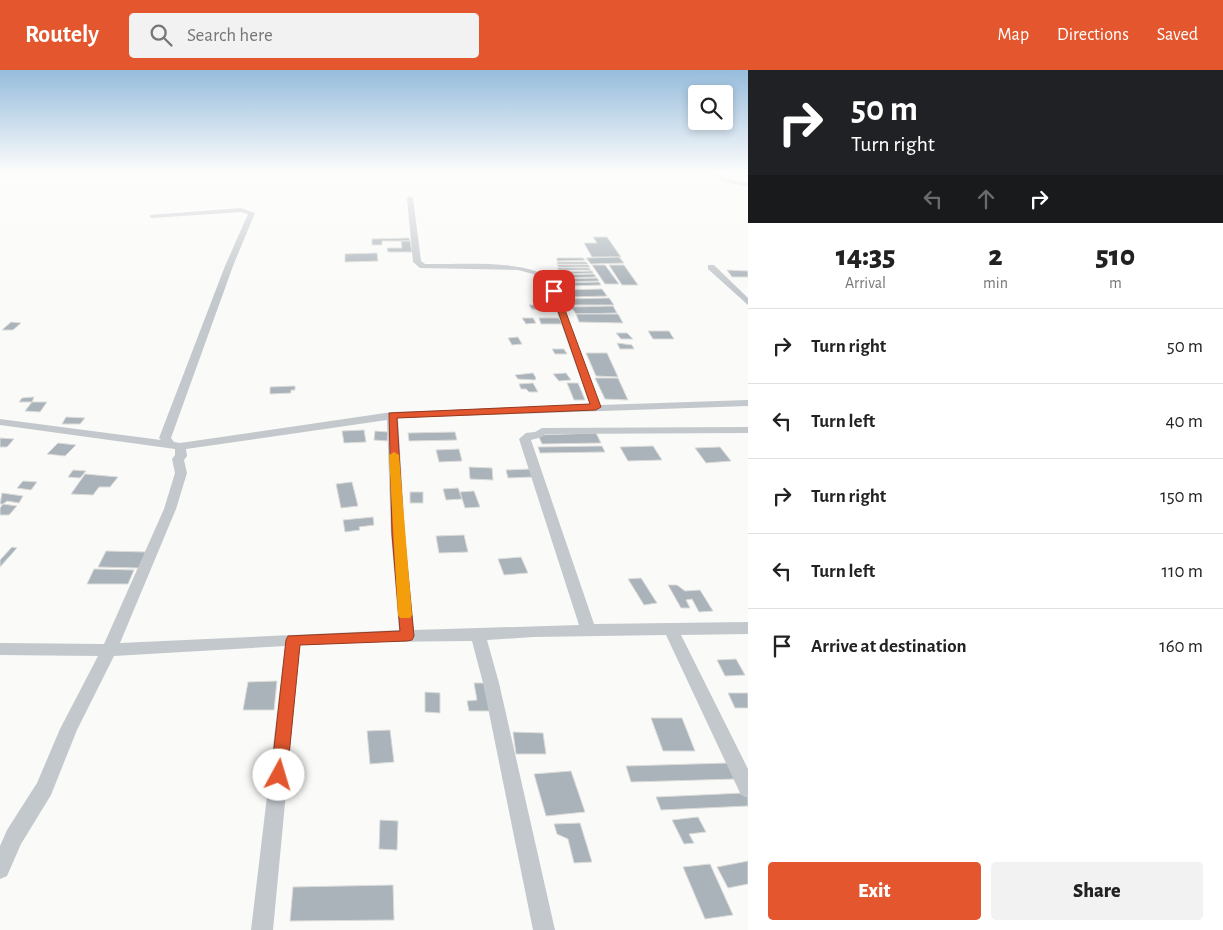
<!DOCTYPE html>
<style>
body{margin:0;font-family:"Alegreya Sans",sans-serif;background:#f2f2f2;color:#222;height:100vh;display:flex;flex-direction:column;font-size:19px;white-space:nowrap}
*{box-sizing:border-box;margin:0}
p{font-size:16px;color:#767676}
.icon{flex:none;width:28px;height:28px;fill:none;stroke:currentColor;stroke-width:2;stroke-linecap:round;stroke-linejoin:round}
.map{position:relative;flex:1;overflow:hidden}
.details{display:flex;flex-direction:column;background:#fff;width:475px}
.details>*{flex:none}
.hud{background:#202124;color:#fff;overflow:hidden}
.controls{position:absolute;left:688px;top:15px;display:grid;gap:10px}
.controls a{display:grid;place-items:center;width:45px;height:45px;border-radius:5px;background:#fff;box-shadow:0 2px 8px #0003;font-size:25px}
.pin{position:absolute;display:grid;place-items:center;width:42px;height:42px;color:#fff;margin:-21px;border-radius:10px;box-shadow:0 2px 8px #0006}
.me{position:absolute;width:55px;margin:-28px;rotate:6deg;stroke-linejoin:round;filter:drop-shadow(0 0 4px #0008)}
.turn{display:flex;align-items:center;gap:18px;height:105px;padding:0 20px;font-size:22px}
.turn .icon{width:65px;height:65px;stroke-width:2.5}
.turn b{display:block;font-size:35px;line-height:42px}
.lanes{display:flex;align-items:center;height:48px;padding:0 20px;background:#0003;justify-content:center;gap:25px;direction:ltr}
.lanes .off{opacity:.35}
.eta{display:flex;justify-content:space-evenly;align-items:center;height:85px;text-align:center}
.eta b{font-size:30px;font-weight:800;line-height:35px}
.primary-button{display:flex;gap:10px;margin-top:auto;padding:10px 20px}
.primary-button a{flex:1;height:58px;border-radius:5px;background:#e4572e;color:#fff;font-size:20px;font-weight:800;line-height:58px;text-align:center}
.primary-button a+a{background:#f2f2f2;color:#222}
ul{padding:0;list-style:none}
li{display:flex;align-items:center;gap:15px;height:75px;padding:0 20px;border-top:1px solid #e0e0e0}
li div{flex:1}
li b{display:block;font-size:19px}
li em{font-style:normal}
header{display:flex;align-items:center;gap:30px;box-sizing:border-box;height:70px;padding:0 25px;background:#e4572e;color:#fff}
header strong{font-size:24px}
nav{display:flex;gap:28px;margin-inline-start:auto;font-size:18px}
.search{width:350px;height:45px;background:#f2f2f2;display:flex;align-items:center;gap:12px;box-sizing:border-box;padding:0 18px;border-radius:5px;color:#767676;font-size:19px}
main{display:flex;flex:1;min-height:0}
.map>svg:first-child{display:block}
.building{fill:#aab3b9;stroke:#dcdcda}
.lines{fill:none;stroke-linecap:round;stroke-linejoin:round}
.minor{fill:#c3c8cc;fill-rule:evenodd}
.tertiary{fill:#c3c8cc;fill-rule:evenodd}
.route{fill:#e4572e;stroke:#94391e}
.slow{fill:#f59e0b}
</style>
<header>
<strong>Routely</strong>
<div class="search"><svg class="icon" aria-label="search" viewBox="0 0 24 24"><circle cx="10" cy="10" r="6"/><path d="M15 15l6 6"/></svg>Search here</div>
<nav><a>Map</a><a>Directions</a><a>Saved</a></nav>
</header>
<main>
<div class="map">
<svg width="748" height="860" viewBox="0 0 748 860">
<rect width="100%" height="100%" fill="#fafaf8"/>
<g class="building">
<polygon points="593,167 607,167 621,187 592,187 584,173 597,173"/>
<polygon points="409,168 410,171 382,171 382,175 372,175 372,169"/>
<polygon points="401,171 410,171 412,182 388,182 387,178 402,178"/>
<polygon points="377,183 378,191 345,192 345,184"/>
<polygon points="619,187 624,193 591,194 586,188"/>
<polygon points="557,188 583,188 585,190 557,191"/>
<polygon points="558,192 586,192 588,194 557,194"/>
<polygon points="557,195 588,195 590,197 559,197"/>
<polygon points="592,195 605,195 619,214 605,214"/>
<polygon points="609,195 624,195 638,215 622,215"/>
<polygon points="557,198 589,198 591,200 559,200"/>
<polygon points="727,200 748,201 748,207 732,207"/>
<polygon points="592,201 593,203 561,204 560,202"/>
<polygon points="594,204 596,207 562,208 560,205"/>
<polygon points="597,208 599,211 561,212 560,209"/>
<polygon points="599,212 601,215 564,216 563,213"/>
<polygon points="602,219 607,226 568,227 563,220"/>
<polygon points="609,228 614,235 572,235 568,229"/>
<polygon points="529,235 544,235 549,241 532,239"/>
<polygon points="613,236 617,243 576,244 571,237"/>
<polygon points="576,244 618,244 623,253 579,252"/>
<polygon points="522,248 533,248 536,253 526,254"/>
<polygon points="539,248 559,248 562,254 541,254"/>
<polygon points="11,252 21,253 13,260 2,260"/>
<polygon points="648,261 669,261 674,269 653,269"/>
<polygon points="616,263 627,263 633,269 621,269"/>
<polygon points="518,267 522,274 512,275 508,268"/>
<polygon points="617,273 632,275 634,279 620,279"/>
<polygon points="552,279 564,279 567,284 555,284"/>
<polygon points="586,283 607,283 618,307 596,306"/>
<polygon points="533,303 536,308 535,310 518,309 515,305"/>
<polygon points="566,303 571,310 559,311 553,304"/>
<polygon points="595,308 618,308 628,330 605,329"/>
<polygon points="533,313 538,322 529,322 526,319 521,319 519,314"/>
<polygon points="567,313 578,313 585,330 574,330"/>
<polygon points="295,316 295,320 291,320 291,323 270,324 270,317"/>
<polygon points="34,327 32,332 19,332 22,328"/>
<polygon points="32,332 47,332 40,342 25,341"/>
<polygon points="66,347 85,348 80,354 62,354"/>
<polygon points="364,360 366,372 344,373 342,361"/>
<polygon points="375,361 388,362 387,371 374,370"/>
<polygon points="455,362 457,370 409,371 408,363"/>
<polygon points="596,363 601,373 542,374 538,365"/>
<polygon points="0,368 14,369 7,377 0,377"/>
<polygon points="58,373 76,375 65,386 47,384"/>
<polygon points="602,376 605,382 540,383 538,377"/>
<polygon points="653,376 662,390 628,391 620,377"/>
<polygon points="720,377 731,391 706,393 695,378"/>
<polygon points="459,379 462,391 439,392 436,380"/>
<polygon points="469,397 492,398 493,410 470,409"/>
<polygon points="531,399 534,407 508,408 506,400"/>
<polygon points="73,400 86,401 80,408 68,407"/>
<polygon points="85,404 118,407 110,417 99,417 93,425 71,424"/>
<polygon points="23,411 37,412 31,420 17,418"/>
<polygon points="352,412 358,436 341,438 336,414"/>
<polygon points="458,418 462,429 446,430 443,419"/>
<polygon points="474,421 480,437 465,438 460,422"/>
<rect x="410" y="422" width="13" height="11"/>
<polygon points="2,423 23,426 19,433 7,431 3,434 0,434"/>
<polygon points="3,434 17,436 9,445 0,445 0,438"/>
<polygon points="373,447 374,455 359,457 360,460 345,462 343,450"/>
<polygon points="464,465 468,482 439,483 436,466"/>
<polygon points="12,477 17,478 0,497 0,490"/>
<polygon points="106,481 146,482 139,498 98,497"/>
<polygon points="521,487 528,503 504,505 498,489"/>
<polygon points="94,499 134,500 128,514 87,514"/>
<polygon points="641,508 657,533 644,535 628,509"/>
<polygon points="668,515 677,515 685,521 700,520 713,541 699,542 692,529 686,530 690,538 681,538"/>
<polygon points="736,589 745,605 725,606 717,590"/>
<polygon points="277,611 274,640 243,640 248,612"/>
<polygon points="474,613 491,613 496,641 469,641 467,631 477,630"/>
<polygon points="425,622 440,623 440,643 425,642"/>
<polygon points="728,623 748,623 748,638 735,638"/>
<polygon points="651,648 682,648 695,681 663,681"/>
<polygon points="390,660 394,692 370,694 367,661"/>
<polygon points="513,662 543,663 546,684 516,684"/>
<polygon points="728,693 735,709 631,712 626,696"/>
<polygon points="571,701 585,742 546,746 534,704"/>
<polygon points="744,723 748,728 748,736 661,740 656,727"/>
<polygon points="698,747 706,762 689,764 694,773 684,774 672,750"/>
<polygon points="380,750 398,751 397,780 379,779"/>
<polygon points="580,753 592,792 574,793 568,769 557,764 554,754"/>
<polygon points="748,791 748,814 728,818 717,797"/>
<polygon points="710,794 733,845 705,849 683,797"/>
<polygon points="393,815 394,850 290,851 293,817"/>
</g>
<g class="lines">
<g class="minor">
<path d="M410 126 413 128 421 191 425 194C458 195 530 188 554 211L600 335 748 330V336L398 348 405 464 414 560 579 555 519 369 526 363 535 362 542 358 748 357V363L545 364 542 367 531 370 594 554 748 552V564L681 565 748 699V728L741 725 666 565 533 567 487 570 499 613 555 860H533L483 613 472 571 368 572 300 575 273 860H251L285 576 114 586 77 660 51 725 21 774 7 806 0 809V776L7 760 37 713 60 659 98 586 0 585V573L104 574 164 439 175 403 172 389 175 385V379L0 355V349L161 370 159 368 225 196 248 144 241 142 152 148 150 147V145L241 138 255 143 233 196 171 368 174 372 180 373 392 342 590 335 547 214 533 204 518 200 420 198 413 192 407 128ZM387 350 391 464 399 560 120 573 176 439 187 403 184 390 187 386 186 379Z"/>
<polygon points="708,195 714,195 748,228 748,235 708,199"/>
</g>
<polygon class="tertiary" points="726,102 725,104 726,108 748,113 748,117 720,111 719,103"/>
</g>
<linearGradient id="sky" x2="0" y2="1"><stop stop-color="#96bcdc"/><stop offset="0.46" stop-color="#fdfdfc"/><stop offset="1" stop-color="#fdfdfc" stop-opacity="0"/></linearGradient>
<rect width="748" height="223" fill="url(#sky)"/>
<polygon class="route" points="554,218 558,221 601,337 596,340 397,348 404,464 414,566 412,570 407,571 300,575 287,705 285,711 279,713 273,711 271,705 286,570 288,566 400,561 392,464 389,343 590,334 551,221"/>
<polygon class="slow" points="394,382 399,385 412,545 410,548 400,548 398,545 389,385"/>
</svg>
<div class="controls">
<a><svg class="icon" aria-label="search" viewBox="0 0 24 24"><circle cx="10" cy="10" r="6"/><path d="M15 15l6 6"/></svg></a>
</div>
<div class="pin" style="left:554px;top:221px;background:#d93025"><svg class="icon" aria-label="arrive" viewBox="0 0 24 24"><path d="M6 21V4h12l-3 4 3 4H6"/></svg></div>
<svg class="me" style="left:279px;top:705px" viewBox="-20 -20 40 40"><circle r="19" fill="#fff"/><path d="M0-13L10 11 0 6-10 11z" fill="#e4572e"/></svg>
</div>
<section class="details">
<div class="hud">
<div class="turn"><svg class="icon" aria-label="right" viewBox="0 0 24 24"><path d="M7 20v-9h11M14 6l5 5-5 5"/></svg><div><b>50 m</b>Turn right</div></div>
<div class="lanes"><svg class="icon off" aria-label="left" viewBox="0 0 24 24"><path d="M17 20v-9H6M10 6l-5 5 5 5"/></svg><svg class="icon off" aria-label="ahead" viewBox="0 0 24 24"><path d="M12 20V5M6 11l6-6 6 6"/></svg><svg class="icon" aria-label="right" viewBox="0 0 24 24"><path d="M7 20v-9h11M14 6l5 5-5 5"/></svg></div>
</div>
<div class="eta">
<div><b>14:35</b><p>Arrival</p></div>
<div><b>2</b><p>min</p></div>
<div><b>510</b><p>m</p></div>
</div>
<ul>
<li><svg class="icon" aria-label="right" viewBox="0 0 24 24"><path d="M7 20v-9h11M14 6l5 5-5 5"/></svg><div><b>Turn right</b></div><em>50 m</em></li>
<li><svg class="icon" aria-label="left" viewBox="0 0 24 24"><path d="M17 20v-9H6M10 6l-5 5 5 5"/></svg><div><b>Turn left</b></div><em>40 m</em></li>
<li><svg class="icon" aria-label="right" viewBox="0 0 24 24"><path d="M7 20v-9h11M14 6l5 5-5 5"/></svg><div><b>Turn right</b></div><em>150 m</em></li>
<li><svg class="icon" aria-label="left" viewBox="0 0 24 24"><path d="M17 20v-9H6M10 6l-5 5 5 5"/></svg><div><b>Turn left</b></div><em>110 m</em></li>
<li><svg class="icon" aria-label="arrive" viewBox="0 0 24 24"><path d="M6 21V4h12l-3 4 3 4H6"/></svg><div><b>Arrive at destination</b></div><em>160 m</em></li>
</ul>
<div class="primary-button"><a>Exit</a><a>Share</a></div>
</section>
</main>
